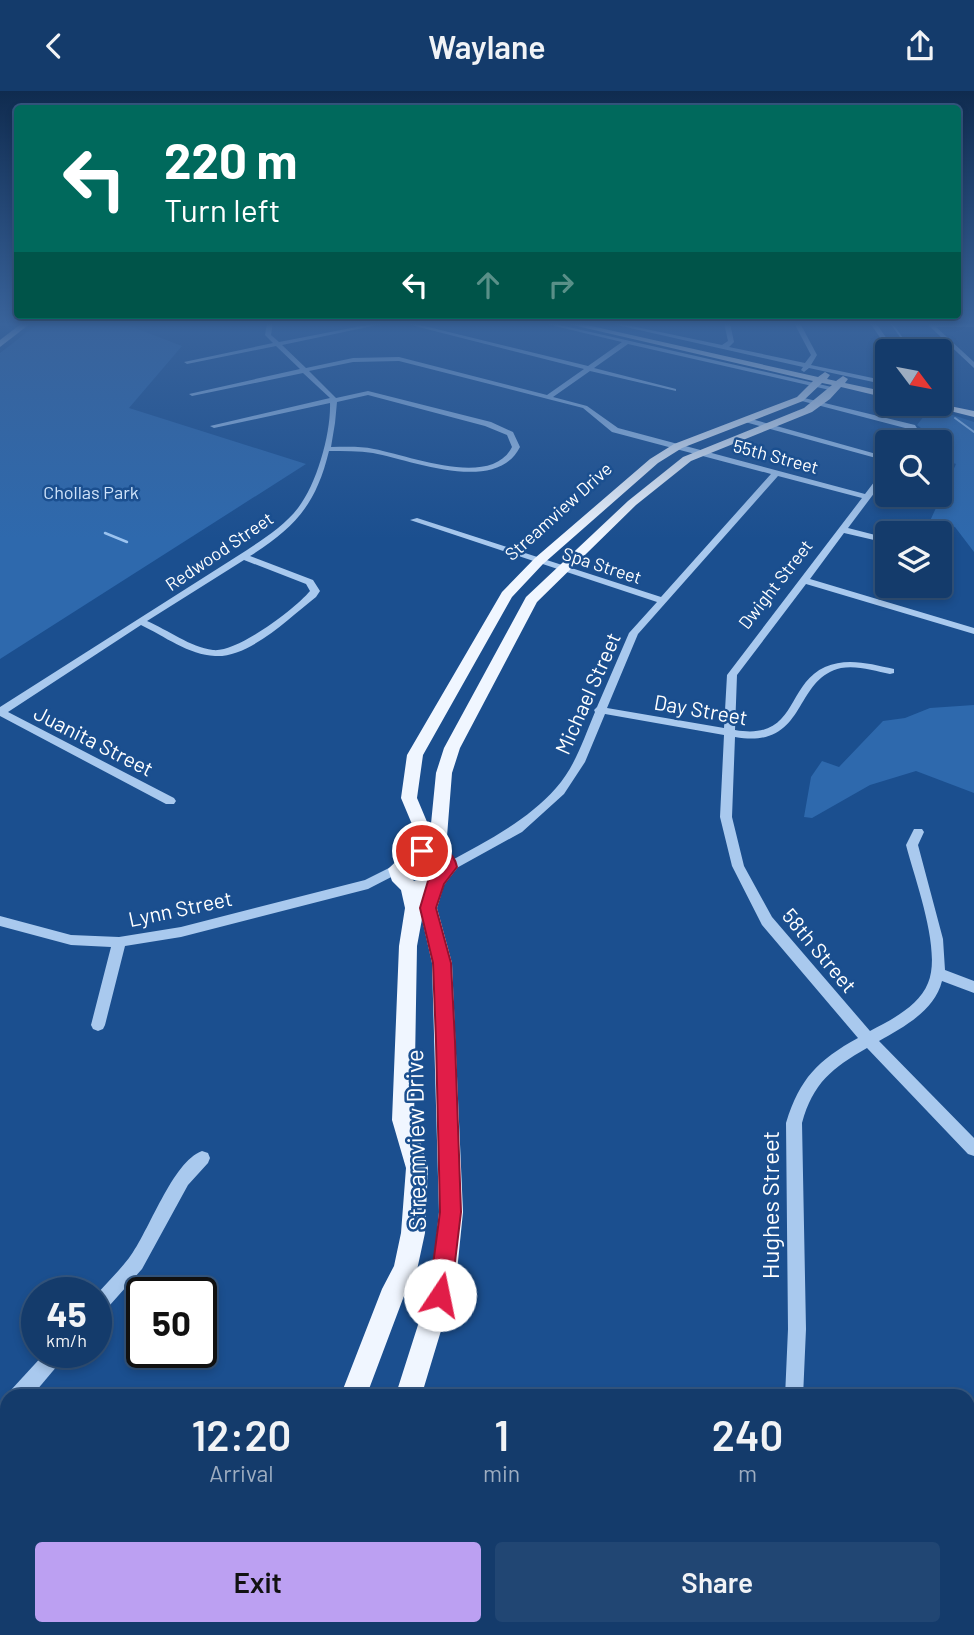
<!DOCTYPE html>
<style>
body{margin:0;font-family:Barlow,sans-serif;background:#214673;color:#f1f3f6;height:100vh;display:flex;flex-direction:column;font-size:26px;white-space:nowrap}
*{box-sizing:border-box;margin:0}
p{font-size:23px;color:#9dadc1}
.icon{flex:none;width:38px;height:38px;fill:none;stroke:currentColor;stroke-width:2;stroke-linecap:round;stroke-linejoin:round}
.map{position:relative;flex:1;overflow:hidden}
.drawer{position:absolute;left:0px;top:1298px;width:975px;height:247px;display:flex;flex-direction:column;background:#143b6b;border-radius:21px 21px 0 0;box-shadow:0 4px 10px #0003,0 0 0 2px #33557e}
.drawer>*{flex:none}
.guide{position:absolute;left:14px;top:14px;width:947px;height:214px;border-radius:7px;box-shadow:0 4px 10px #0003,0 0 0 2px #33557e;background:#00695c;color:#fff;overflow:hidden}
.needle{width:46px;rotate:122deg}
.buttons{position:absolute;left:875px;top:248px;display:grid;gap:14px}
.buttons a{display:grid;place-items:center;width:77px;height:77px;border-radius:7px;background:#143b6b;box-shadow:0 4px 10px #0003,0 0 0 2px #33557e;font-size:35px}
.speed{position:absolute;left:21px;top:1186px;display:flex;gap:14px;font-size:35px;font-weight:700;text-align:center}
.speed>*{display:grid;place-content:center;width:91px;height:91px;border-radius:50%;background:#143b6b;box-shadow:0 4px 10px #0003,0 0 0 2px #33557e;line-height:1}
.speed small{font-size:18px;font-weight:400}
.speed .limit{border:4px solid #111;border-radius:10px;background:#fff;color:#111}
.pin{position:absolute;display:grid;place-items:center;width:60px;height:60px;color:#fff;margin:-30px;border:4px solid #fff;border-radius:50%;box-shadow:0 2px 7px #0007}
.me{position:absolute;width:77px;margin:-38px;rotate:11deg;stroke-linejoin:round;filter:drop-shadow(0 0 5px #0008)}
.turn{display:flex;align-items:center;gap:24px;height:147px;padding:0 35px;font-size:32px}
.turn .icon{width:91px;height:91px;stroke-width:2.5}
.turn b{display:block;font-size:49px;line-height:60px}
.lanes{display:flex;align-items:center;height:66px;padding:0 35px;background:#0003;justify-content:center;gap:35px;direction:ltr}
.lanes .off{opacity:.35}
.eta{display:flex;justify-content:space-evenly;align-items:center;height:119px;text-align:center}
.eta b{font-size:42px;font-weight:600;line-height:49px}
.primary-button{display:flex;gap:14px;margin-top:auto;padding:14px 35px}
.primary-button a{flex:1;height:80px;border-radius:7px;background:#bca0f2;color:#111;font-size:28px;font-weight:600;line-height:80px;text-align:center}
.primary-button a+a{background:#214673;color:#f1f3f6}
header{display:flex;justify-content:space-between;align-items:center;height:91px;padding:0 35px;background:#143b6b;font-size:32px;font-weight:600}
.map>svg:first-child{display:block}
.green{fill:#2e69ad}
.lines{fill:none;stroke-linecap:round;stroke-linejoin:round}
.stream-far1{stroke:#9cc4f0;stroke-width:2}
.stream{stroke:#9cc4f0;stroke-width:2.5}
.minor{fill:#a9c9ee;fill-rule:evenodd}
.major{fill:#f0f6ff;fill-rule:evenodd}
.route{fill:#e11d48;stroke:#92132f;stroke-width:2}
.labels{text-anchor:middle;dominant-baseline:central;stroke-width:5;stroke-linejoin:round;paint-order:stroke}
.far-street-label{font-size:18px;fill:#fff;stroke:#1b4f8f}
.far-park-label{font-size:18px;fill:#cfe3fa;stroke:#1b4f8f}
.street-label{font-size:21px;fill:#fff;stroke:#1b4f8f}
.near-street-label{font-size:24px;fill:#fff;stroke:#1b4f8f}
</style>
<header><svg class="icon" aria-label="back" viewBox="0 0 24 24"><path d="M15 5l-7 7 7 7"/></svg>Waylane<svg class="icon" aria-label="share" viewBox="0 0 24 24"><path d="M12 15V3M7 8l5-5 5 5M5 13v7h14v-7"/></svg></header>
<div class="map">
<svg width="974" height="1544" viewBox="0 0 974 1544">
<rect width="100%" height="100%" fill="#1b4f8f"/>
<g class="green">
<polygon points="39,232 122,232 182,255 129,317 306,373 0,568 0,262"/>
<polygon points="897,313 925,315 974,331 974,461 955,436 930,430 956,373 945,369 954,346 921,337 917,334 924,325 918,318"/>
<polygon points="974,614 974,702 916,680 870,694 812,727 804,726 811,686 822,670 839,676 883,630 905,627 930,617"/>
</g>
<g class="lines">
<g class="stream-far1">
<polyline points="891,232 912,261"/>
<polyline points="955,327 974,341"/>
</g>
<polyline class="stream" points="105,442 127,451"/>
<g class="minor">
<path d="M267 232H273L271 244 279 251 377 232H387L282 254 306 277 353 267 399 266 547 304 584 278 403 232H412L588 275 622 251 542 232H551L836 297 837 298 834 300 628 253 594 277 676 298V300L590 280 553 306 587 315 618 337 865 403 884 378H887V385L848 437 887 447V452L844 442 810 488 974 537V543L806 493 737 584 735 639C798 650 785 594 825 576 847 566 871 573 894 578V582L890 583C875 580 857 574 841 577 792 588 808 659 735 646L732 726 744 775 772 826 870 940C891 929 919 915 928 892 942 860 915 789 906 754L914 738H922L924 741 918 754 943 848 945 879 974 890V902L942 890C935 919 904 936 879 950L974 1047V1065L968 1063 867 957C832 977 813 992 802 1032L806 1238 803 1306H785L788 1238 786 1032C800 987 818 969 858 947L762 834 732 775 720 726 724 644 605 623 585 671 564 703 522 741 453 779H445L443 776 445 773C484 751 525 732 556 697 575 676 584 647 595 621L594 619 597 616 629 542 657 511 410 429 417 427 661 506 771 383 612 341 583 317 399 270 353 271 309 280 336 307 368 300 491 331 513 341 520 356C496 404 411 369 373 362 359 360 344 360 329 360 316 413 296 436 250 465L313 489 320 500 316 506C290 526 250 567 215 565 189 564 164 545 141 534L8 621 174 707 176 710 174 713H166L0 625V616L247 459C265 447 285 434 298 417 317 393 331 342 330 312L214 337 210 335 330 307 303 282 192 305 189 303 300 278 276 255 187 273 184 271 273 252 265 244ZM368 304 485 335 507 344 512 356C491 398 408 364 374 358 360 355 345 356 331 356L335 332 337 311ZM778 385 862 407 727 584 724 637 607 617 638 543ZM244 469 306 493 310 500C295 518 237 562 213 559 190 556 168 539 147 530Z"/>
<polygon points="608,232 617,232 722,254 728,250 724,232 730,232 734,251 729,256 805,272 811,264 794,232 800,232 817,264 811,274 887,290 887,294 809,277 804,281 801,279 803,276"/>
<polygon points="870,232 876,232 896,261 890,261"/>
<polygon points="926,232 974,232 974,236 936,236 974,271 974,277"/>
<polygon points="800,306 915,334 920,342 913,352 905,352 912,342 909,338 798,309 798,307"/>
<polygon points="748,327 887,366 887,370 745,331 744,329"/>
<polygon points="397,773 401,775 403,778 401,781 368,798 181,846 125,855 105,934 103,938 98,940 93,938 91,934 111,856 71,854 0,835 0,825 71,844 119,846 181,836 365,789"/>
<path d="M202 1060 208 1062 210 1067 208 1072 188 1094 142 1178 102 1223 96 1226V1204C107 1192 119 1180 129 1167 149 1141 172 1071 202 1060Z"/>
<polygon points="45,1262 66,1262 63,1268 31,1306 9,1306 11,1299"/>
<polygon points="7,1308 7,1331 0,1334 0,1311"/>
<polygon points="748,1538 770,1538 769,1544 747,1544"/>
</g>
<g class="major">
<polygon points="22,232 31,232 0,256 0,249"/>
<path d="M564 232H578L818 286 825 281 830 284 827 288 836 290 843 285 848 288 845 292 887 301V307L841 296 830 308 812 321 691 370 636 414 537 511 460 657 452 682 446 758 458 776 444 794 437 817 452 872 463 1121 456 1190 421 1306H395L432 1190 439 1121 432 872 422 828 417 855 414 1029 428 1077 425 1142 417 1179 404 1205 366 1306H340L382 1198 394 1175 401 1142 406 1077 392 1029 399 855 405 817 401 799 392 790 388 778 407 760 414 738 401 707 407 664 502 501 535 467 650 368 674 353 797 306 813 290ZM822 292 832 294 804 317 683 366 628 410 526 506 444 657 436 682 429 753H426L430 738 417 707 423 664 512 506 543 473 658 372 682 357 803 310ZM428 765 436 768 440 775 426 788 414 790 406 780 421 768Z"/>
<polygon points="922,313 940,313 974,320 974,326"/>
<polygon points="201,1538 233,1538 231,1544 199,1544"/>
<polygon points="256,1538 288,1538 286,1544 254,1544"/>
</g>
</g>
<linearGradient id="sky" x2="0" y2="1"><stop stop-color="#0f2b4f"/><stop offset="0.52" stop-color="#39639b"/><stop offset="1" stop-color="#39639b" stop-opacity="0"/></linearGradient>
<rect width="974" height="448" fill="url(#sky)"/>
<path class="route" d="M422 754C438 756 453 757 457 776L444 793 436 817 451 872 455 950 461 1121 451 1204 448 1212 440 1215 432 1212 429 1204 440 1121 436 950 433 872 420 817 428 790 441 774 436 768 416 764 414 760Z"/>
<g class="labels">
<g class="far-street-label">
<text transform="translate(776 365) rotate(15)">55th Street</text>
<text transform="translate(558 420) rotate(-42)">Streamview Drive</text>
<text transform="translate(219 460) rotate(-34)">Redwood Street</text>
<text transform="translate(602 474) rotate(18)">Spa Street</text>
<text transform="translate(775 493) rotate(-52)">Dwight Street</text>
</g>
<g class="far-park-label">
<text x="91" y="401">Chollas Park</text>
</g>
<g class="street-label">
<text transform="translate(587 602) rotate(-66)">Michael Street</text>
<text transform="translate(701 618) rotate(10)">Day Street</text>
<text transform="translate(94 649) rotate(27)">Juanita Street</text>
<text transform="translate(180 817) rotate(-12)">Lynn Street</text>
<text transform="translate(820 859) rotate(50)">58th Street</text>
</g>
<g class="near-street-label">
<text transform="translate(415 1049) rotate(-91)">Streamview Drive</text>
<text transform="translate(769 1114) rotate(-90)">Hughes Street</text>
</g>
</g>
</svg>
<div class="buttons">
<a><svg class="needle" viewBox="-14 -14 28 28"><path d="M0-13l5 13h-10z" fill="#e53935"/><path d="M0 13l5-13h-10z" fill="#9dadc1"/></svg></a>
<a><svg class="icon" aria-label="search" viewBox="0 0 24 24"><circle cx="10" cy="10" r="6"/><path d="M15 15l6 6"/></svg></a>
<a><svg class="icon" aria-label="layers" viewBox="0 0 24 24"><path d="M12 4l9 5-9 5-9-5zM3 14l9 5 9-5"/></svg></a>
</div>
<div class="speed"><div>45<small>km/h</small></div><div class="limit">50</div></div>
<div class="pin" style="left:422px;top:760px;background:#d93025"><svg class="icon" aria-label="arrive" viewBox="0 0 24 24"><path d="M6 21V4h12l-3 4 3 4H6"/></svg></div>
<svg class="me" style="left:440px;top:1204px" viewBox="-20 -20 40 40"><circle r="19" fill="#fff"/><path d="M0-13L10 11 0 6-10 11z" fill="#e11d48"/></svg>
<div class="guide">
<div class="turn"><svg class="icon" aria-label="left" viewBox="0 0 24 24"><path d="M17 20v-9H6M10 6l-5 5 5 5"/></svg><div><b>220 m</b>Turn left</div></div>
<div class="lanes"><svg class="icon" aria-label="left" viewBox="0 0 24 24"><path d="M17 20v-9H6M10 6l-5 5 5 5"/></svg><svg class="icon off" aria-label="ahead" viewBox="0 0 24 24"><path d="M12 20V5M6 11l6-6 6 6"/></svg><svg class="icon off" aria-label="right" viewBox="0 0 24 24"><path d="M7 20v-9h11M14 6l5 5-5 5"/></svg></div>
</div>
<section class="drawer">
<div class="eta">
<div><b>12:20</b><p>Arrival</p></div>
<div><b>1</b><p>min</p></div>
<div><b>240</b><p>m</p></div>
</div>
<div class="primary-button"><a>Exit</a><a>Share</a></div>
</section>
</div>
